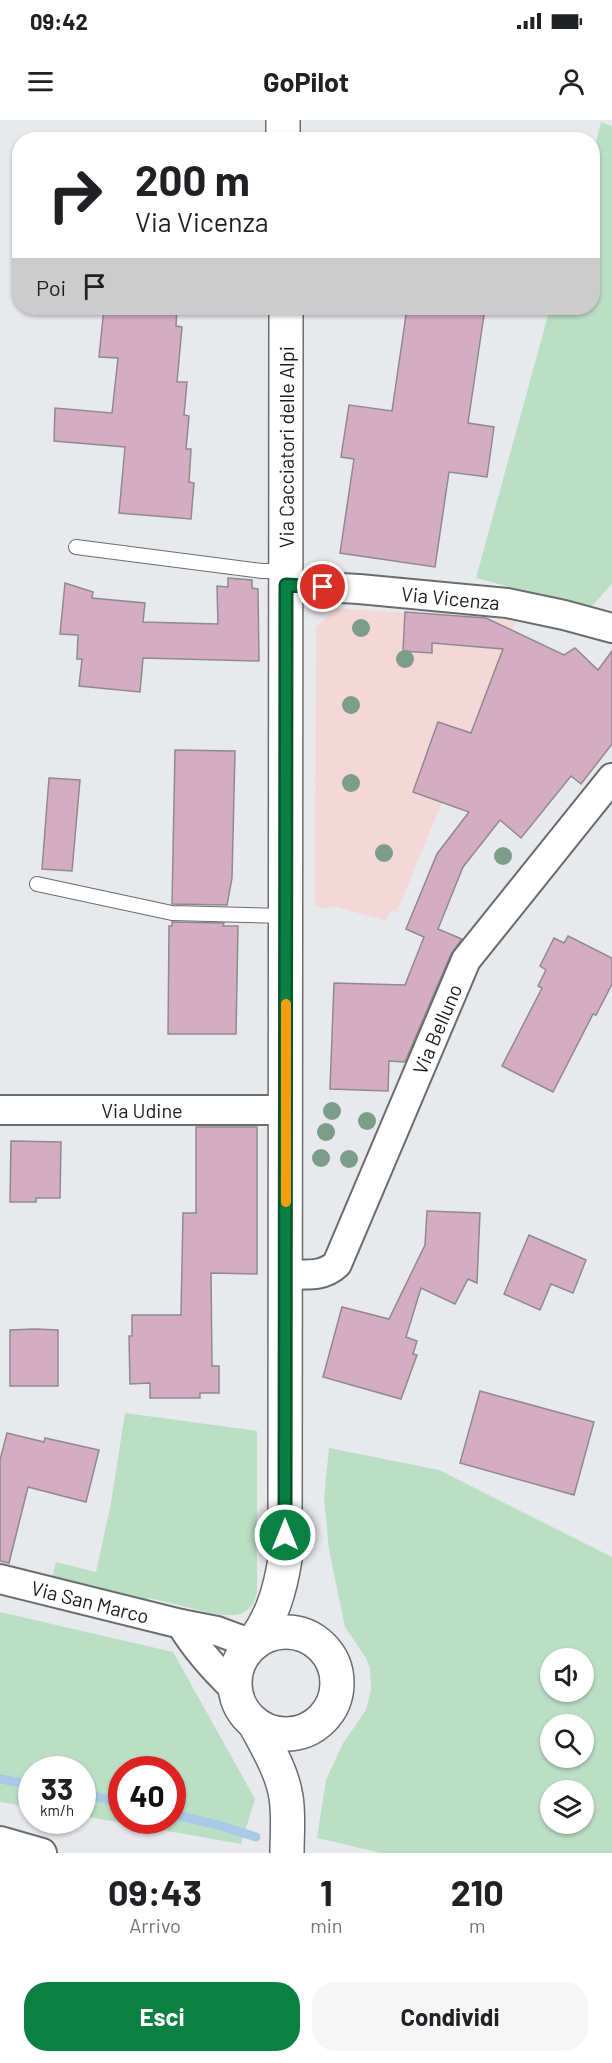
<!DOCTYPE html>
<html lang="it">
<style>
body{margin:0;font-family:Barlow,sans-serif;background:#f6f6f6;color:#202124;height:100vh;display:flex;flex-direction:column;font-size:22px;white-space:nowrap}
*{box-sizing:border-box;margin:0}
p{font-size:20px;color:#757577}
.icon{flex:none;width:33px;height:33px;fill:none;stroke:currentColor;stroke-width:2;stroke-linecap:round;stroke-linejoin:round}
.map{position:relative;height:1733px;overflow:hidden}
.details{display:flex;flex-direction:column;background:#fff;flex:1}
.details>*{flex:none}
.banner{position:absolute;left:12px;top:12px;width:588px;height:183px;border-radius:24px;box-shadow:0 2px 4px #0004;background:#fff;color:#202124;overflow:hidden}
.buttons{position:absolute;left:540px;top:1528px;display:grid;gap:12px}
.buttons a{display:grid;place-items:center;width:54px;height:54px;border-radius:50%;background:#fff;box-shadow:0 2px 4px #0004;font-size:30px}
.speed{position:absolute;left:18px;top:1636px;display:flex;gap:12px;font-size:30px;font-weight:700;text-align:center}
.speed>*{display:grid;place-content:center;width:78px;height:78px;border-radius:50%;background:#fff;box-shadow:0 2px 4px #0004;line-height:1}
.speed small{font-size:15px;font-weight:400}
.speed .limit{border:9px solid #d22;background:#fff;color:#111}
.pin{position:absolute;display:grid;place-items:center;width:51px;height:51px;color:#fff;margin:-26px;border:3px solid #fff;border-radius:50%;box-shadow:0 2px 6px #0007}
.me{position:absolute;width:66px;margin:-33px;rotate:0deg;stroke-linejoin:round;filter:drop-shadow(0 0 4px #0008)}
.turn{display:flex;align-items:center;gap:21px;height:126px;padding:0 24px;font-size:27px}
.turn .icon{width:78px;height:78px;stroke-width:2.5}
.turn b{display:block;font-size:42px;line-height:51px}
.then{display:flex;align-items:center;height:57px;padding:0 24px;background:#0003;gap:12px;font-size:22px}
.eta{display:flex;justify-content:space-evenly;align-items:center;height:102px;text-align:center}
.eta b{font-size:36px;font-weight:700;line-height:42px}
.cta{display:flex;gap:12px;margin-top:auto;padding:12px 24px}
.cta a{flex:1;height:69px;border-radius:24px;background:#0b8043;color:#fff;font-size:24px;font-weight:700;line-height:69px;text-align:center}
.cta a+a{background:#f6f6f6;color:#202124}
.status{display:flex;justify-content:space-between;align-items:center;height:42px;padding:0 30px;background:#fff;direction:ltr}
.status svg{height:16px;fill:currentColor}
header{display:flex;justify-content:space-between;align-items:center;height:78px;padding:0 24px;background:#fff;font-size:27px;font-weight:700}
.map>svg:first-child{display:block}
.commercial{fill:#f3d8d7}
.green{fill:#bbdfc5;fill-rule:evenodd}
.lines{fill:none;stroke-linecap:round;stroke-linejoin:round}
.stream{stroke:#a9cae6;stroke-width:9}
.building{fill:#d4adc2;stroke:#8f8b8d;stroke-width:1.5}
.lane-casing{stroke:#6a6c6f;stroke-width:16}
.street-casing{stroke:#6a6c6f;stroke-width:32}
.secondary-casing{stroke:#6a6c6f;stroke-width:36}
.lane{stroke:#fff;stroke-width:14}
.street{stroke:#fff;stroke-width:28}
.secondary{stroke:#fff;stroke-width:33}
.tree{fill:#7d9d8b}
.route-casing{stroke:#07532c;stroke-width:15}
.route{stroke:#0b8043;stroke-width:10}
.slow{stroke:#f59e0b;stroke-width:10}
.labels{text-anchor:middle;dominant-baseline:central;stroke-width:4.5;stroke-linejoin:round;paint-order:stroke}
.street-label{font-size:20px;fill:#1a1b1c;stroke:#e7e9ed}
</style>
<div class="status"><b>09:42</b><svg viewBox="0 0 49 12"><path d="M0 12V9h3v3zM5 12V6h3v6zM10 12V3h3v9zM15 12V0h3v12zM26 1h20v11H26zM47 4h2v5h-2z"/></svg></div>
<header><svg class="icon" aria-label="menu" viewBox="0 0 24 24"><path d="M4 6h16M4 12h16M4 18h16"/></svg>GoPilot<svg class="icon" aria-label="person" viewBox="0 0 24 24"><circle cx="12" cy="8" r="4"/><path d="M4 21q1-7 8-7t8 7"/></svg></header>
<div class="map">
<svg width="612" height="1733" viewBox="0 0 612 1733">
<rect width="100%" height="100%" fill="#e7e9ed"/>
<polygon class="commercial" points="335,488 516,501 397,792 391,790 386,801 334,786 324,789 315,785 316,507"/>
<g class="green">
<polygon points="601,2 612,6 612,464 590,488 476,458 550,188 592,188 593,34"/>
<path d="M125 1293 257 1311V1471C252 1508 213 1493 190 1488 176 1484 162 1481 148 1478L147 1483 52 1459 56 1442 96 1452 111 1383Z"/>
<path d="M329 1328 439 1350 612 1437V1733H381L317 1718 326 1660 342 1625 366 1590 371 1570 370 1548 366 1538 345 1507 329 1430 324 1378ZM550 1539H584V1572H550ZM550 1605H584V1638H550ZM550 1671H584V1704H550Z"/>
<path d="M0 1492 173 1532 255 1679 241 1724 83 1696 82 1650H32L31 1687 0 1682ZM122 1650H172V1701H122Z"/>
</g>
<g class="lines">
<g class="stream">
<polyline points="0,1659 32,1665"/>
<polyline points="82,1674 122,1682"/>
<polyline points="172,1694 218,1705 256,1717"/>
</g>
</g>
<g class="building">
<polygon points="104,188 177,188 176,206 182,207 177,262 187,262 184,295 189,296 186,329 191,329 189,362 194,363 191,399 119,393 125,327 54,321 55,288 112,293 118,238 99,237"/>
<polygon points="407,188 485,188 468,303 494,307 487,357 449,352 435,447 340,433 354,339 341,337 349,285 392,291"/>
<polygon points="228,458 252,460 252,468 258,469 259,541 143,538 140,572 79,566 82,539 77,539 78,515 60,514 65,463 93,472 92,478 145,483 143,502 218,504 217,466 228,467"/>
<polygon points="405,492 486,498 564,535 575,528 598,550 612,531 612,624 581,664 571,656 521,718 500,700 463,747 438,809 462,819 451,834 405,942 389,941 388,971 330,969 334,863 405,865 424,817 406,809 437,734 469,692 413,672 438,602 471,613 503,529 432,523 432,533 403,531"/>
<polygon points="175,630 235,631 232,758 227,785 172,784"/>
<polygon points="49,658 80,660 72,751 42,749"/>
<polygon points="172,802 224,803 223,806 238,806 236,914 168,914 169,806 172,806"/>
<polygon points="568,816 612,838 612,864 596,895 593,894 553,972 502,946 542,868 538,866 546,850 540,846 554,818 564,823"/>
<polygon points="196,1007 257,1007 257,1154 211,1153 212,1246 219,1246 219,1273 200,1273 200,1278 150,1278 150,1263 130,1264 129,1216 132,1216 132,1195 181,1195 183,1093 196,1093"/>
<polygon points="11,1021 61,1022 60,1078 36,1078 36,1082 10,1082"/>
<polygon points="427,1091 480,1093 477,1163 468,1159 455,1184 421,1168 406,1217 417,1221 413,1234 417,1235 401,1279 323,1257 342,1187 389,1199 425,1125"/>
<polygon points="529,1115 586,1140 573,1173 551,1164 540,1190 504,1174"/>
<polygon points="35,1209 58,1210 58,1266 10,1266 10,1210"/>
<polygon points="480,1271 594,1302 574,1375 460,1343"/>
<polygon points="7,1313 44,1322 45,1318 99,1330 86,1382 28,1367 9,1443 0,1441 0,1340"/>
</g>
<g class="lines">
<defs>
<g id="lane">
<polyline points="76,427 262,451 286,451"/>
<polyline points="37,764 172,793 286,796"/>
</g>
<g id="street">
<path id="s1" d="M286 465 359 469 507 483 564 495 612 508"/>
<path id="s2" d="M0 990H286"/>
<path id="s3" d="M286 1154C305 1154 322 1158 337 1144L466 840 612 658"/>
<path id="s4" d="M0 1459 181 1504 217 1511 252 1524"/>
<path d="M181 1504C196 1529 214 1549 235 1569"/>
<polyline points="0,1721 42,1733"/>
</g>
<g id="secondary">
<polyline points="283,0 283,20"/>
<circle cx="286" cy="1563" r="51"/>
<path id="s5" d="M252 1524C272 1498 280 1471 285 1439L286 188"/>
<path d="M255 1604C267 1627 282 1651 286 1677 289 1695 287 1714 287 1733"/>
</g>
</defs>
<use href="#lane" class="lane-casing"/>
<use href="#street" class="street-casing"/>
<use href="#secondary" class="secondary-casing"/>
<use href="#lane" class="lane"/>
<use href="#street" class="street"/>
<use href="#secondary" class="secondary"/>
</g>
<g class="tree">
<circle cx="361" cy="508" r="9"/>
<circle cx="405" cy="539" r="9"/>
<circle cx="351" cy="585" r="9"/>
<circle cx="351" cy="663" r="9"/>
<circle cx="384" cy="733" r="9"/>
<circle cx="503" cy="736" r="9"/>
<circle cx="332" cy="991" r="9"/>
<circle cx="367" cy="1001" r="9"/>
<circle cx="326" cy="1012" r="9"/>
<circle cx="321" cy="1038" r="9"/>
<circle cx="349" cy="1039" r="9"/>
</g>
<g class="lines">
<defs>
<polyline id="route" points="285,1415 286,465 323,467"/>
</defs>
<use href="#route" class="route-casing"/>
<use href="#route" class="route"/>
<polyline class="slow" points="286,884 286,1082"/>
</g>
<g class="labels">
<g class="street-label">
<text stroke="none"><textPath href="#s5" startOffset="1204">Via Cacciatori delle Alpi</textPath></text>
<text stroke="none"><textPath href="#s1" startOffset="165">Via Vicenza</textPath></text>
<text stroke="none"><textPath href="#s3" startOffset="309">Via Belluno</textPath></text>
<text stroke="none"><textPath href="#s2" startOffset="142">Via Udine</textPath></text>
<text stroke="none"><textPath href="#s4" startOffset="93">Via San Marco</textPath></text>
</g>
</g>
</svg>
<div class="buttons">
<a><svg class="icon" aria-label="sound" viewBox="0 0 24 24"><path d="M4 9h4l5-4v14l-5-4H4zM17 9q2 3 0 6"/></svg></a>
<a><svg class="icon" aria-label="search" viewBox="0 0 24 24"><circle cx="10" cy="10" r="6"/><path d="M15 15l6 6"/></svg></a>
<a><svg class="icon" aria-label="layers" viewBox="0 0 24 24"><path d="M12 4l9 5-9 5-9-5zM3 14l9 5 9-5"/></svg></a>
</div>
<div class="speed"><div>33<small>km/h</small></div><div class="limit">40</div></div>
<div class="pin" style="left:323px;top:467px;background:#d93025"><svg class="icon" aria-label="arrive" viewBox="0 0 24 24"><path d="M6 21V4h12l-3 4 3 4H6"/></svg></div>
<svg class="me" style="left:285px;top:1415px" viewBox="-20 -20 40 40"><circle r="17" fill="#0b8043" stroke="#fff" stroke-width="3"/><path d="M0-11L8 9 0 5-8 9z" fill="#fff"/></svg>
<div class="banner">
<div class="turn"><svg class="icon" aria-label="right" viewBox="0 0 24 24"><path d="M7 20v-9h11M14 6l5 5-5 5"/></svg><div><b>200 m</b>Via Vicenza</div></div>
<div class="then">Poi<svg class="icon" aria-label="arrive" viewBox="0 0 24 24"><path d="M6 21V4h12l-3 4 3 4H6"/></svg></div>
</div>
</div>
<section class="details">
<div class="eta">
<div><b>09:43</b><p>Arrivo</p></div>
<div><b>1</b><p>min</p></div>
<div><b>210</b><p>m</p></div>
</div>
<div class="cta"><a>Esci</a><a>Condividi</a></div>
</section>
